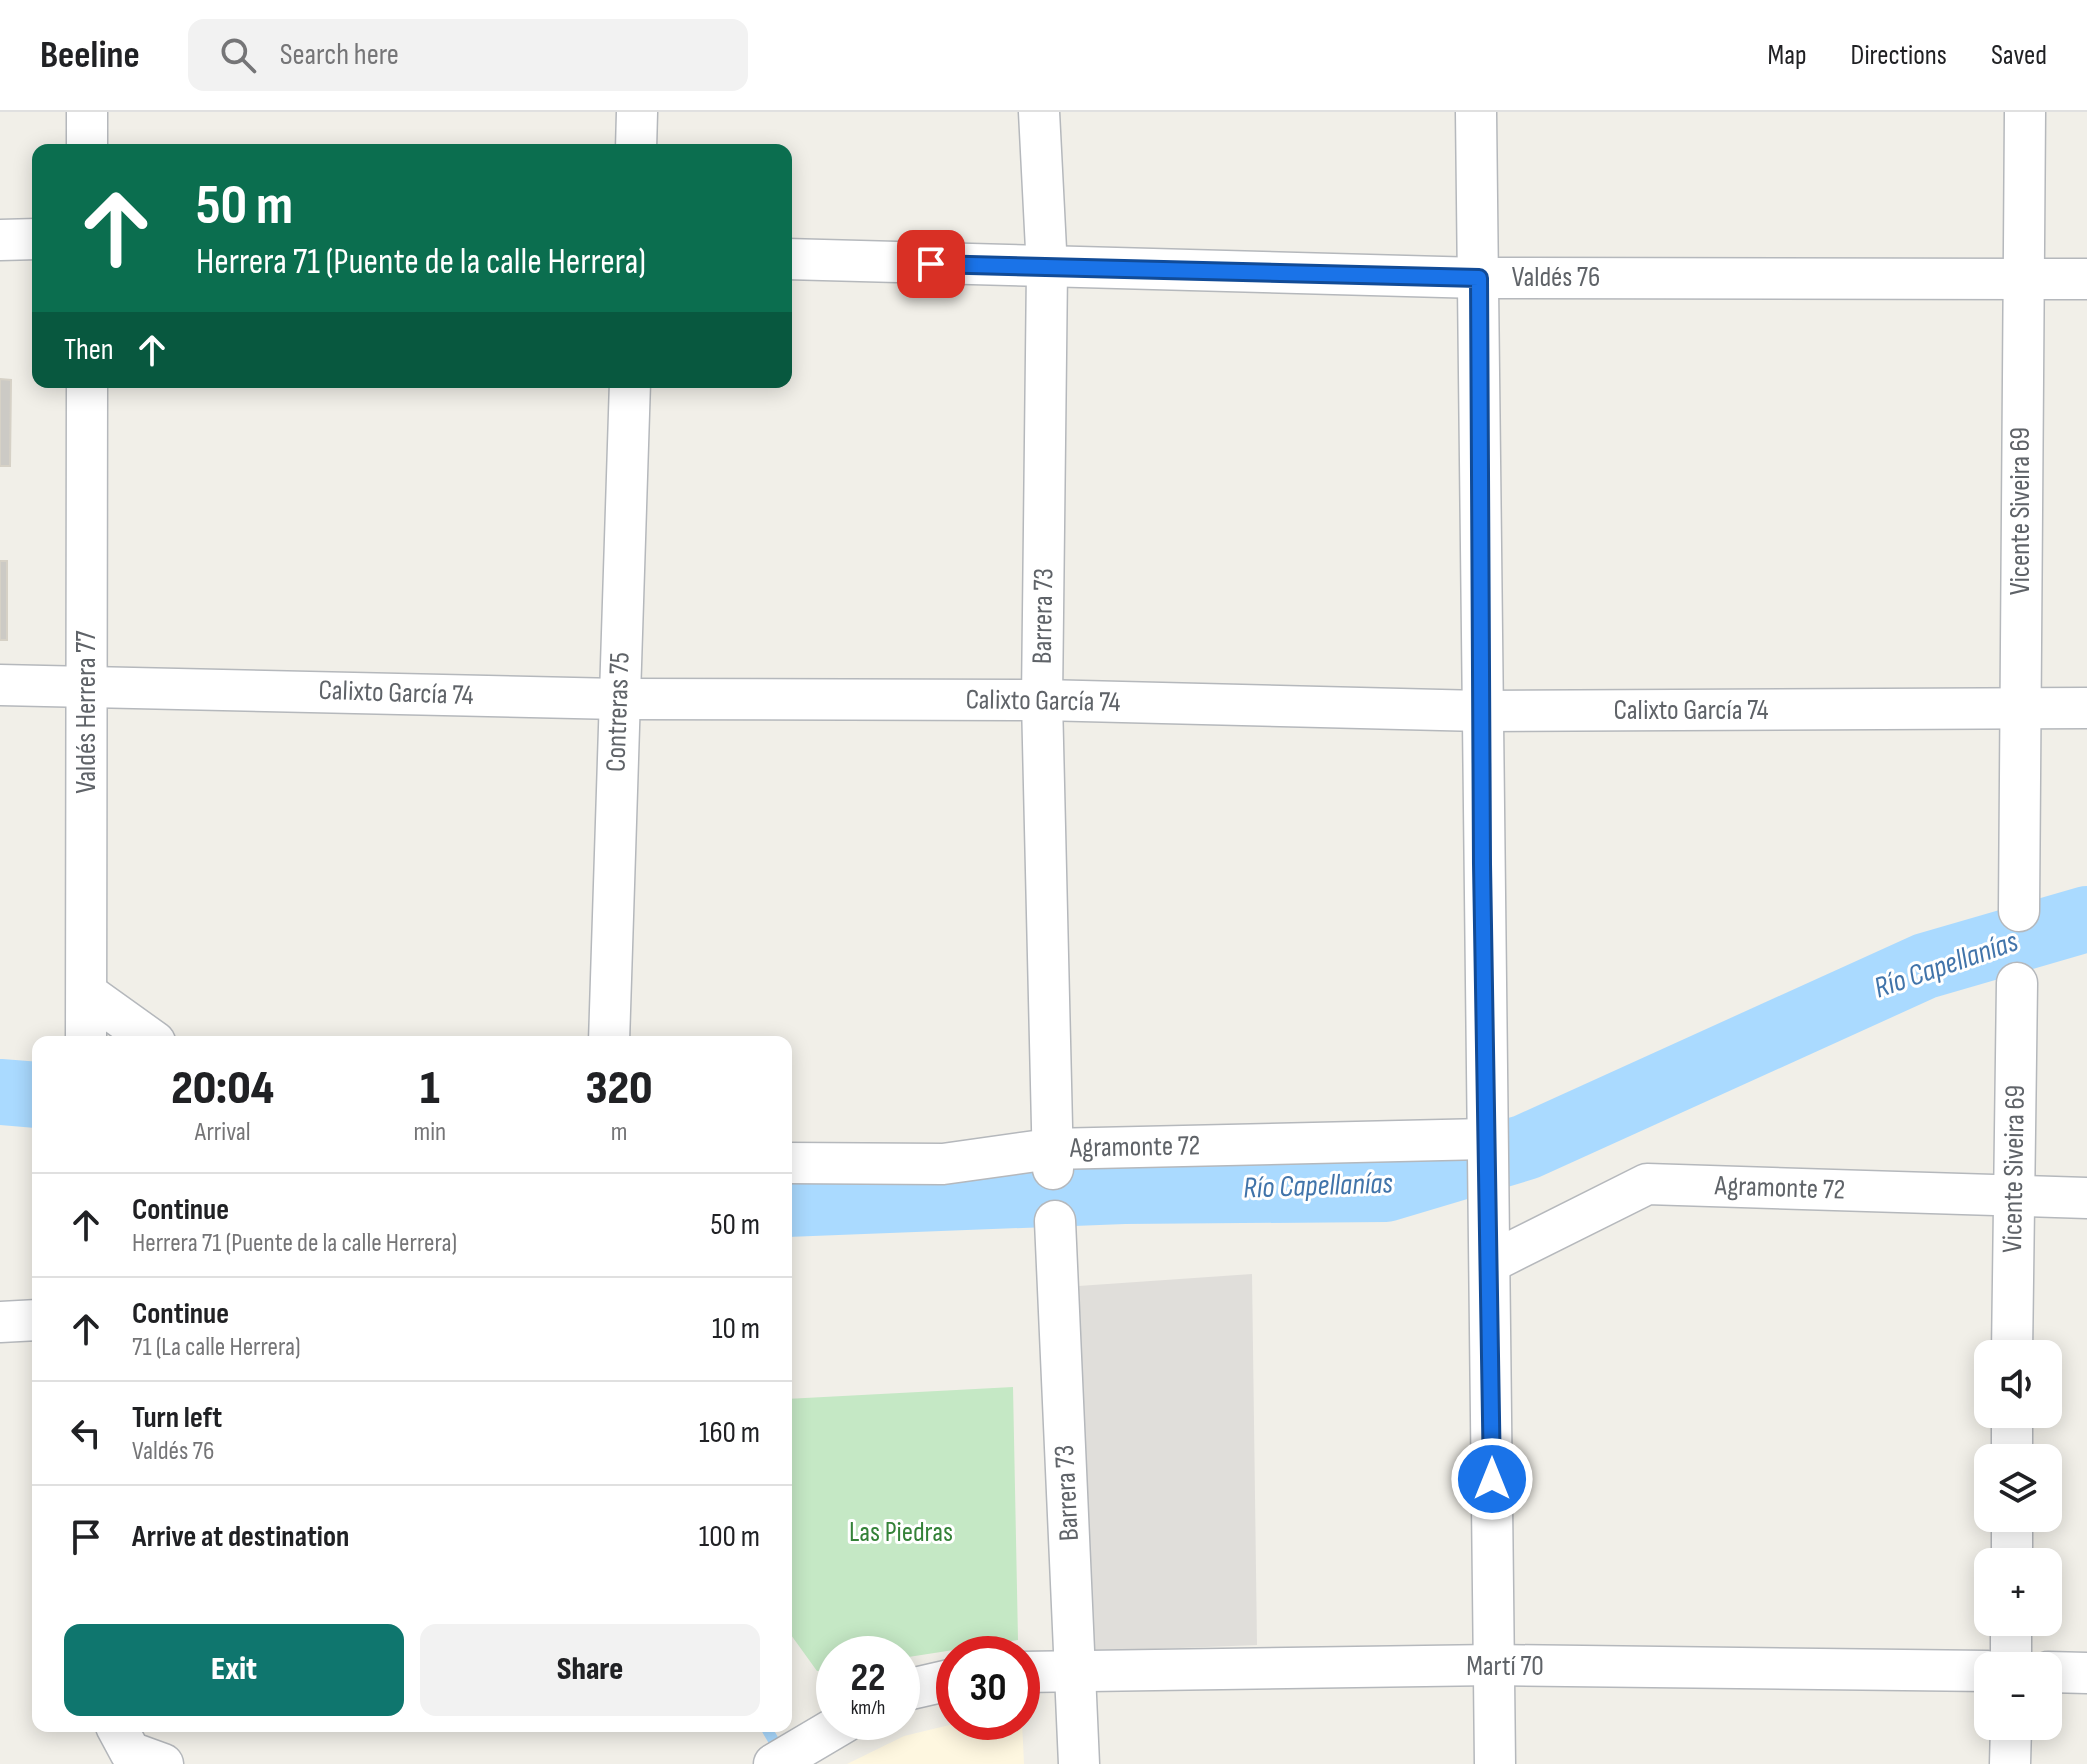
<!DOCTYPE html>
<meta charset="utf-8">
<style>
body{margin:0;font-family:"Sofia Sans Condensed",sans-serif;background:#f2f2f2;color:#202124;height:100vh;display:flex;flex-direction:column;font-size:30px;white-space:nowrap}
*{box-sizing:border-box;margin:0}
p{font-size:26px;color:#757577}
.icon{flex:none;width:44px;height:44px;fill:none;stroke:currentColor;stroke-width:2;stroke-linecap:round;stroke-linejoin:round}
.map{position:relative;flex:1;overflow:hidden}
.panel{position:absolute;left:32px;top:924px;width:760px;height:696px;display:flex;flex-direction:column;background:#fff;border-radius:16px;box-shadow:0 4px 20px #0003}
.panel>*{flex:none}
.top-card{position:absolute;left:32px;top:32px;width:760px;height:244px;border-radius:16px;box-shadow:0 4px 20px #0003;background:#0b6e4f;color:#fff;overflow:hidden}
.controls{position:absolute;left:1974px;top:1228px;display:grid;gap:16px}
.controls a{display:grid;place-items:center;width:88px;height:88px;border-radius:16px;background:#fff;box-shadow:0 4px 20px #0003;font-size:40px}
.speed{position:absolute;left:816px;top:1524px;display:flex;gap:16px;font-size:40px;font-weight:700;text-align:center}
.speed>*{display:grid;place-content:center;width:104px;height:104px;border-radius:50%;background:#fff;box-shadow:0 4px 20px #0003;line-height:1}
.speed small{font-size:20px;font-weight:400}
.speed .limit{border:12px solid #d22;background:#fff;color:#111}
.pin{position:absolute;display:grid;place-items:center;width:68px;height:68px;color:#fff;margin:-34px;border-radius:16px;box-shadow:0 4px 12px #0006}
.me{position:absolute;width:88px;margin:-44px;rotate:0deg;stroke-linejoin:round;filter:drop-shadow(0 0 6px #0008)}
.turn{display:flex;align-items:center;gap:28px;height:168px;padding:0 32px;font-size:36px}
.turn .icon{width:104px;height:104px;stroke-width:2.5}
.turn b{display:block;font-size:56px;line-height:68px}
.then{display:flex;align-items:center;height:76px;padding:0 32px;background:#0003;gap:16px;font-size:30px}
.eta{display:flex;justify-content:space-evenly;align-items:center;height:136px;text-align:center}
.eta b{font-size:48px;font-weight:800;line-height:56px}
.primary-button{display:flex;gap:16px;margin-top:auto;padding:16px 32px}
.primary-button a{flex:1;height:92px;border-radius:16px;background:#0f766e;color:#fff;font-size:32px;font-weight:800;line-height:92px;text-align:center}
.primary-button a+a{background:#f2f2f2;color:#202124}
ul{padding:0;list-style:none}
li{display:flex;align-items:center;gap:24px;height:104px;padding:0 32px;border-top:2px solid #e0e0e0}
li div{flex:1}
li b{display:block;font-size:30px}
li em{font-style:normal}
header{display:flex;align-items:center;gap:48px;box-sizing:border-box;height:112px;padding:0 40px;background:#fff;border-bottom:2px solid #e0e0e0}
header strong{font-size:38px}
nav{display:flex;gap:44px;margin-inline-start:auto;font-size:28px}
.search{width:560px;height:72px;background:#f2f2f2;display:flex;align-items:center;gap:20px;box-sizing:border-box;padding:0 28px;border-radius:16px;color:#757577;font-size:30px}
.map>svg:first-child{display:block}
.commercial{fill:#fef7e0}
.industrial{fill:#e0deda}
.green{fill:#c5e8c5}
.lines{fill:none;stroke-linecap:round;stroke-linejoin:round}
.stream{stroke:#aadaff;stroke-width:11}
.river{stroke:#aadaff;stroke-width:66}
.building{fill:#cccac5;stroke:#d6d1c6;stroke-width:2}
.minor-casing{stroke:#b5b8bc;stroke-width:43}
.minor{stroke:#fff;stroke-width:40}
.route-casing{stroke:#114b97;stroke-width:20}
.route{stroke:#1a73e8;stroke-width:14}
.labels{text-anchor:middle;dominant-baseline:central;stroke-width:6;stroke-linejoin:round;paint-order:stroke}
.street-label{font-size:28px;fill:#5f6368;stroke:#fff}
.park-label{font-size:28px;fill:#348238;stroke:#fff}
.water-label{font-size:30px;font-style:italic;fill:#4174aa;stroke:#fff}
</style>
<header>
<strong>Beeline</strong>
<div class="search"><svg class="icon" aria-label="search" viewBox="0 0 24 24"><circle cx="10" cy="10" r="6"/><path d="M15 15l6 6"/></svg>Search here</div>
<nav><a>Map</a><a>Directions</a><a>Saved</a></nav>
</header>
<div class="map">
<svg width="2087" height="1652" viewBox="0 0 2087 1652">
<rect width="100%" height="100%" fill="#f1efe8"/>
<polygon class="commercial" points="1022,1609 1024,1652 847,1652 904,1624 962,1610"/>
<polygon class="industrial" points="1252,1162 1257,1533 1077,1540 1064,1175"/>
<polygon class="green" points="1013,1275 1018,1528 902,1546 902,1542 834,1542 834,1557 817,1559 786,1516 786,1287"/>
<g class="lines">
<polyline class="stream" points="765,1614 781,1641"/>
<g class="river">
<polyline points="0,980 38,983"/>
<polyline points="786,1092 1124,1079 1386,1077 1526,1035 1925,854 2087,807"/>
</g>
</g>
<g class="building">
<polygon points="0,267 11,268 10,354 0,354"/>
<rect x="0" y="449" width="7" height="79"/>
</g>
<g class="lines">
<defs>
<g id="minor">
<polyline points="87,0 87,38"/>
<polyline points="1039,0 1047,157 1042,588 1053,1057"/>
<polyline points="1476,0 1495,1652"/>
<polyline points="636,38 637,0"/>
<polyline points="0,128 38,127"/>
<polyline points="786,147 1479,166 2087,167"/>
<polyline points="0,573 618,587 1042,588 1481,599 2087,596"/>
<polyline points="2019,799 2025,0"/>
<polyline points="88,882 155,930"/>
<polyline points="86,930 87,270"/>
<polyline points="609,930 630,270"/>
<polyline points="786,1051 943,1052 1050,1037 1485,1027"/>
<polyline points="1055,1109 1079,1652"/>
<polyline points="1491,1150 1647,1072 2087,1086"/>
<polyline points="0,1210 38,1208"/>
<polyline points="2012,1242 2017,871"/>
<polyline points="2012,1346 2012,1302"/>
<polyline points="2012,1450 2012,1406"/>
<polyline points="2011,1554 2011,1510"/>
<polyline points="1022,1560 1493,1553 1988,1559"/>
<polyline points="2048,1560 2087,1561"/>
<polyline points="902,1579 954,1567"/>
<polyline points="116,1614 130,1640 163,1652"/>
<polyline points="774,1652 845,1610"/>
<polyline points="2010,1652 2011,1614"/>
</g>
</defs>
<use href="#minor" class="minor-casing"/>
<use href="#minor" class="minor"/>
</g>
<g class="lines">
<defs>
<polyline id="route" points="931,152 1479,166 1482,752 1492,1367"/>
</defs>
<use href="#route" class="route-casing"/>
<use href="#route" class="route"/>
</g>
<g class="labels">
<g class="street-label">
<text x="1556" y="165">Valdés 76</text>
<text transform="translate(2020 399) rotate(-90)">Vicente Siveira 69</text>
<text transform="translate(1043 504) rotate(-89)">Barrera 73</text>
<text transform="translate(396 581) rotate(2)">Calixto García 74</text>
<text transform="translate(1043 589) rotate(1)">Calixto García 74</text>
<text x="1691" y="598">Calixto García 74</text>
<text transform="translate(86 600) rotate(-90)">Valdés Herrera 77</text>
<text transform="translate(618 600) rotate(-88)">Contreras 75</text>
<text transform="translate(1135 1035) rotate(-1)">Agramonte 72</text>
<text transform="translate(2014 1057) rotate(-89)">Vicente Siveira 69</text>
<text transform="translate(1780 1076) rotate(2)">Agramonte 72</text>
<text transform="translate(1067 1381) rotate(-93)">Barrera 73</text>
<text x="1505" y="1554">Martí 70</text>
</g>
<g class="park-label">
<text x="901" y="1420">Las Piedras</text>
</g>
<g class="water-label">
<text transform="translate(1946 853) rotate(-19)">Río Capellanías</text>
<text transform="translate(1318 1074) rotate(-2)">Río Capellanías</text>
</g>
</g>
</svg>
<div class="controls">
<a><svg class="icon" aria-label="sound" viewBox="0 0 24 24"><path d="M4 9h4l5-4v14l-5-4H4zM17 9q2 3 0 6"/></svg></a>
<a><svg class="icon" aria-label="layers" viewBox="0 0 24 24"><path d="M12 4l9 5-9 5-9-5zM3 14l9 5 9-5"/></svg></a>
<a>+</a>
<a>−</a>
</div>
<div class="speed"><div>22<small>km/h</small></div><div class="limit">30</div></div>
<div class="pin" style="left:931px;top:152px;background:#d93025"><svg class="icon" aria-label="arrive" viewBox="0 0 24 24"><path d="M6 21V4h12l-3 4 3 4H6"/></svg></div>
<svg class="me" style="left:1492px;top:1367px" viewBox="-20 -20 40 40"><circle r="17" fill="#1a73e8" stroke="#fff" stroke-width="3"/><path d="M0-11L8 9 0 5-8 9z" fill="#fff"/></svg>
<div class="top-card">
<div class="turn"><svg class="icon" aria-label="ahead" viewBox="0 0 24 24"><path d="M12 20V5M6 11l6-6 6 6"/></svg><div><b>50 m</b>Herrera 71 (Puente de la calle Herrera)</div></div>
<div class="then">Then<svg class="icon" aria-label="ahead" viewBox="0 0 24 24"><path d="M12 20V5M6 11l6-6 6 6"/></svg></div>
</div>
<section class="panel">
<div class="eta">
<div><b>20:04</b><p>Arrival</p></div>
<div><b>1</b><p>min</p></div>
<div><b>320</b><p>m</p></div>
</div>
<ul>
<li><svg class="icon" aria-label="ahead" viewBox="0 0 24 24"><path d="M12 20V5M6 11l6-6 6 6"/></svg><div><b>Continue</b><p>Herrera 71 (Puente de la calle Herrera)</p></div><em>50 m</em></li>
<li><svg class="icon" aria-label="ahead" viewBox="0 0 24 24"><path d="M12 20V5M6 11l6-6 6 6"/></svg><div><b>Continue</b><p>71 (La calle Herrera)</p></div><em>10 m</em></li>
<li><svg class="icon" aria-label="left" viewBox="0 0 24 24"><path d="M17 20v-9H6M10 6l-5 5 5 5"/></svg><div><b>Turn left</b><p>Valdés 76</p></div><em>160 m</em></li>
<li><svg class="icon" aria-label="arrive" viewBox="0 0 24 24"><path d="M6 21V4h12l-3 4 3 4H6"/></svg><div><b>Arrive at destination</b></div><em>100 m</em></li>
</ul>
<div class="primary-button"><a>Exit</a><a>Share</a></div>
</section>
</div>
